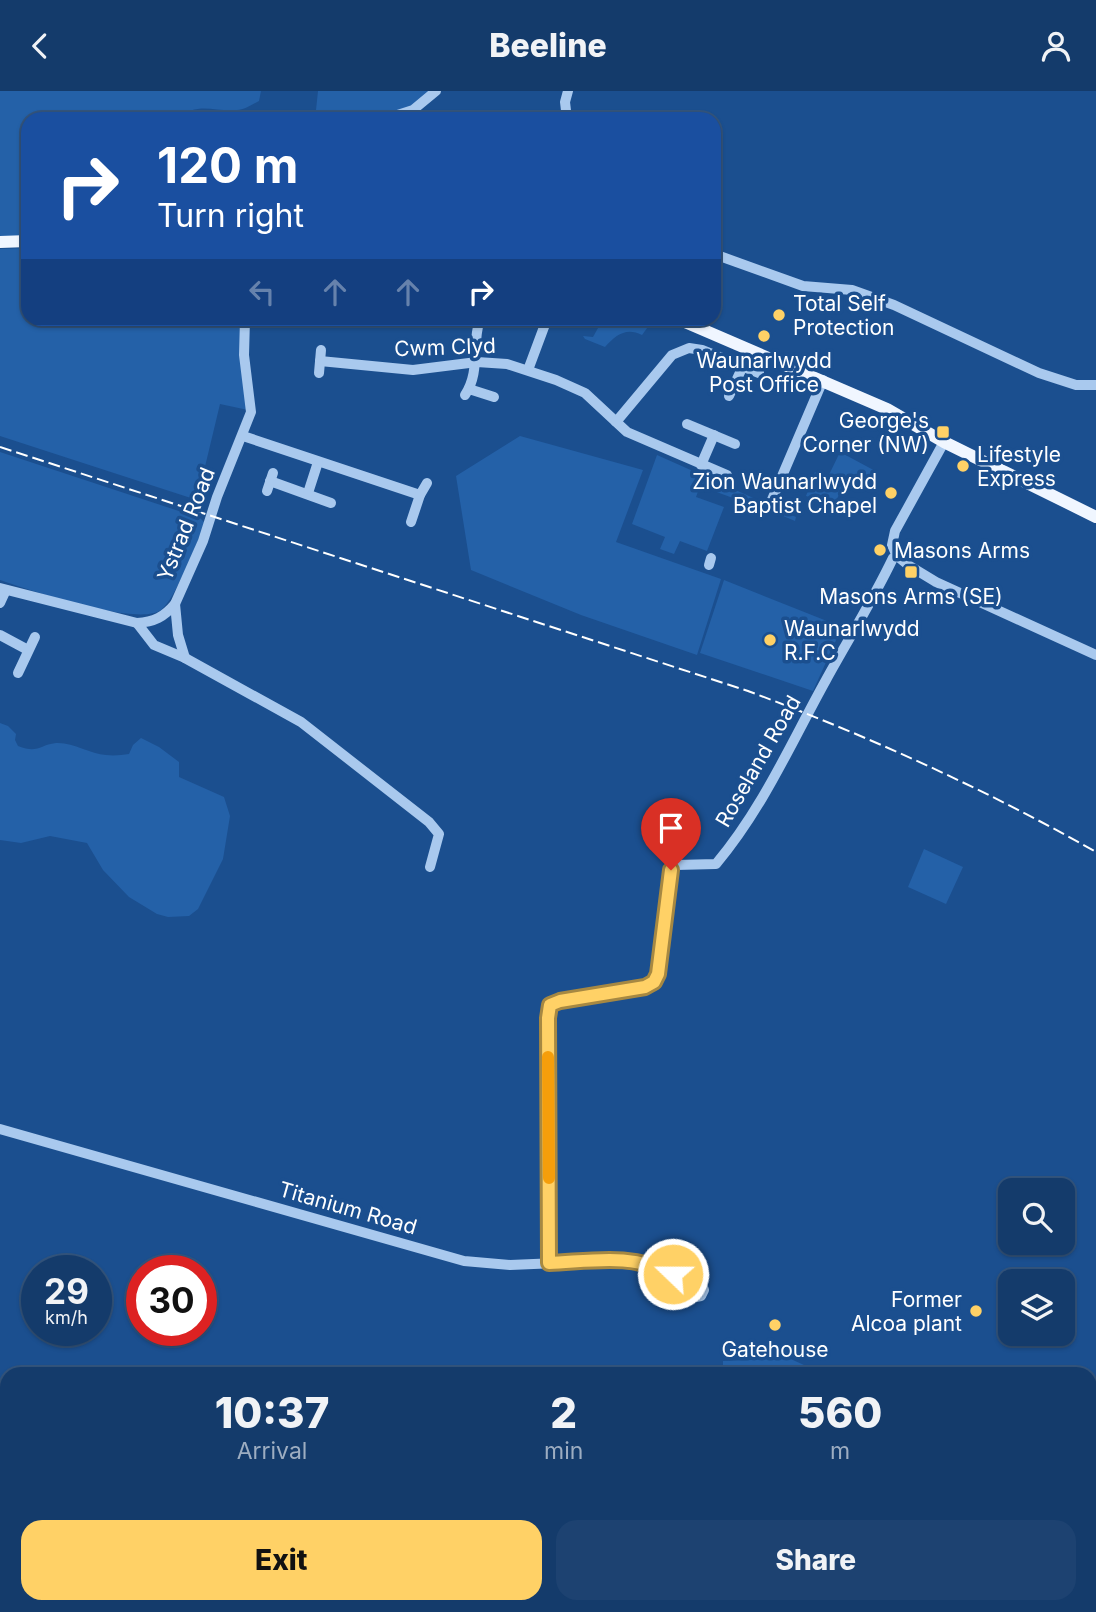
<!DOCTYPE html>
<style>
body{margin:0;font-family:Inter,sans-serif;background:#1d4271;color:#f1f3f6;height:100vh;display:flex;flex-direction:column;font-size:26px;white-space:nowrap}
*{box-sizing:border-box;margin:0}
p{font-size:23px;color:#9dadc1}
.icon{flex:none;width:38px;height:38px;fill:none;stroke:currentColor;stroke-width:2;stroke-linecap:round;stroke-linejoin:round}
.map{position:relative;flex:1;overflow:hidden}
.sheet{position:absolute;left:0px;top:1276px;width:1097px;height:247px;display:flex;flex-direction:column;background:#143b6b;border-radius:21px 21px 0 0;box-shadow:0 2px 5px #0004,0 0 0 2px #33557e}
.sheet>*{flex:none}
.top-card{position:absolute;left:21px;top:21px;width:700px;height:214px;border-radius:21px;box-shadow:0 2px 5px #0004,0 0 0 2px #33557e;background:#1a4fa0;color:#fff;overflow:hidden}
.tools{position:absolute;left:998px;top:1087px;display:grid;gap:14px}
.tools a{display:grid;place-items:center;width:77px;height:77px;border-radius:14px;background:#143b6b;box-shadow:0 2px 5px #0004,0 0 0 2px #33557e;font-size:35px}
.speed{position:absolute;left:21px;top:1164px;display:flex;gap:14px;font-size:35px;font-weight:700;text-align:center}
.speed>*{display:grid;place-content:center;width:91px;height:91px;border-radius:50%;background:#143b6b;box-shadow:0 2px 5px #0004,0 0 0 2px #33557e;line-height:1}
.speed small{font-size:18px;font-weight:400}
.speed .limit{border:10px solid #d22;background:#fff;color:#111}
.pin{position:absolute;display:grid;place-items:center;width:60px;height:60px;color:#fff;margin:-72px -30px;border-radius:50% 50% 50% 0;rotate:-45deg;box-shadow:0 0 7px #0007}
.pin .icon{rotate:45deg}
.me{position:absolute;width:77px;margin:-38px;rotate:292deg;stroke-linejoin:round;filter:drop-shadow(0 0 5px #0008)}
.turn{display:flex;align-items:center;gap:24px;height:147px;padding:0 21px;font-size:32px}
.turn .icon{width:91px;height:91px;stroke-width:2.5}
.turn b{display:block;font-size:49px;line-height:60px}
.lanes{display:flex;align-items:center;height:66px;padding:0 21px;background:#0003;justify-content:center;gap:35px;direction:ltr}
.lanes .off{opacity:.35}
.eta{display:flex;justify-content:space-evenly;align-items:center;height:119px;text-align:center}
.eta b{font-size:42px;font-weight:800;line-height:49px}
.cta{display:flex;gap:14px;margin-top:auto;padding:14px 21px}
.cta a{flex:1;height:80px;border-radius:21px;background:#ffd166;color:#111;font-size:28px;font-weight:800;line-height:80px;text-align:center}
.cta a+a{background:#1d4271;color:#f1f3f6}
header{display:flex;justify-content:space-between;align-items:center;height:91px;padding:0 21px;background:#143b6b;font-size:32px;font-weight:800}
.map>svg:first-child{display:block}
.green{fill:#2461a8}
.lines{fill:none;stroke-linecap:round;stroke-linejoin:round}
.river{stroke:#123a6d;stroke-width:12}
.minor{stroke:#a9c9ee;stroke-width:10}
.major{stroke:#f0f6ff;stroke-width:12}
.rail{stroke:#fff;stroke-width:2;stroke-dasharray:12 5;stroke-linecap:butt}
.route-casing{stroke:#a68842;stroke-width:18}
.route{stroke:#ffd166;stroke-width:12}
.slow{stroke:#f59e0b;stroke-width:12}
.poi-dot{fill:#ffd166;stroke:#1b4f8f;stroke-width:2.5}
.labels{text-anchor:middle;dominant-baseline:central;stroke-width:7;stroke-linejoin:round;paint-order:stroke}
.poi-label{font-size:21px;fill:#fff;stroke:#1b4f8f;text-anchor:start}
.street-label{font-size:21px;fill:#fff;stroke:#1b4f8f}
</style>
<header><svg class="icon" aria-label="back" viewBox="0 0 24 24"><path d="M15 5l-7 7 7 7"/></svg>Beeline<svg class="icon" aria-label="person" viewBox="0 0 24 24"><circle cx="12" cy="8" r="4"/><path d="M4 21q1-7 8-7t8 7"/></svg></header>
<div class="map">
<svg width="1096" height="1521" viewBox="0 0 1096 1521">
<rect width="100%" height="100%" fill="#1b4f8f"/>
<g class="green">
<path d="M0 0H261L259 10C253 13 244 19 237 19 212 21 200 10 175 28H28V147L0 148Z"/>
<polygon points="318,0 434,0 412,18 380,28 289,28 298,21 316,19"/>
<polygon points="28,157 28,228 244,228 248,319 220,313 197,409 0,345 0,158"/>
<path d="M603 228H650L653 229 642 244C626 236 616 244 605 256L585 248 583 245 593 246Z"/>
<polygon points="520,345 643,379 616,451 721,488 697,564 581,524 471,479 456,385"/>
<path d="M0 361 200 427 205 432 203 438C194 457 176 507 161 519 138 536 29 499 0 489Z"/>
<polygon points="840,361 879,382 870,398 848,385 834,414 806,405 815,381 827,388"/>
<polygon points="657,364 796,426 795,430 745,409 744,411 700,395 696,406 724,416 707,460 680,450 674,463 660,458 665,446 632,433"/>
<polygon points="724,489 842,536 813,600 700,562"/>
<path d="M0 632 8 635 16 643 15 649 18 655C38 663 39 654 56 652 73 651 90 663 106 664 114 665 122 664 129 663L133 654 141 647 159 656 179 671V686L224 706 230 725 223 768 198 818 189 825 168 826 157 823 129 806 103 779 87 752 50 745 21 752 0 749Z"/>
<polygon points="924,758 963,776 946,813 908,796"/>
<polygon points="764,1256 824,1283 723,1283 723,1270 751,1269"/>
</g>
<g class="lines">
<polyline class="river" points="253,1521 284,1518 303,1521"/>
<g class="minor">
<polyline points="385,28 413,19 436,0"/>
<polyline points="567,28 565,11 568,0"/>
<polyline points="714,163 803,195 852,199 894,214 1039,282 1076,294 1096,294"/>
<polyline points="320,270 413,279 477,271 507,273 556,289 585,302 627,341 727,384"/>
<polyline points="528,279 547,228"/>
<polyline points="319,282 321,259"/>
<polyline points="469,298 494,306"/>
<path d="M465 304C481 280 471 254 480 228"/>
<polyline points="729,305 743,275"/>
<polyline points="616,331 672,264 689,257 702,259 759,282"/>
<polyline points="687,333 735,353"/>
<polyline points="243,345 420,404"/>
<polyline points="944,351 895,440 892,454 897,465 908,474 936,491 1096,564"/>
<polyline points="701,374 714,344"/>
<polyline points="270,390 331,412"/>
<polyline points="267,400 273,382"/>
<polyline points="308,402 318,371"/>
<polyline points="771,411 823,289"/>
<polyline points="411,431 420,404 427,392"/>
<polyline points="709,474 711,467"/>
<path d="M0 497 137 532C154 531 164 526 175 513L203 450 217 406 251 321 244 264 245 228"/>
<polyline points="0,512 6,499"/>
<polyline points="175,513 178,544 185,567"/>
<polyline points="137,532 154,554 185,567 301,631 429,731 439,743 430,776"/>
<polyline points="0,544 28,559"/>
<polyline points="18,582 35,546"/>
<polyline points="0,1038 464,1170 510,1174 628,1169 655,1174 690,1192 695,1190 701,1191 704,1199 701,1205 696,1206 690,1203 690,1192"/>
<path d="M549 1172 548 927 550 914 560 910 645 896 654 891 658 882 672 779 676 774 716 773C763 717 791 652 826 589 848 549 873 509 893 467L897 465"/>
</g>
<g class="major">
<polyline points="0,151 28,150"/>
<polyline points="678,228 887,318 944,351 1096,426"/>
</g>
<path class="rail" d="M0 356 748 600C868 645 985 698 1096 761"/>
</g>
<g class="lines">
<defs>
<path id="route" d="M671 779 658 883 654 891 645 896 560 910 550 914 548 927 549 1172C594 1170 631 1162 673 1183"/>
</defs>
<use href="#route" class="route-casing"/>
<use href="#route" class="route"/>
<polyline class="slow" points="548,966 549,1087"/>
</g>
<g class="poi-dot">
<circle cx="779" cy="224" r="7"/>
<circle cx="764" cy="245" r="7"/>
<rect x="936" y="334" width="14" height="14" rx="3.5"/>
<circle cx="963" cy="375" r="7"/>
<circle cx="891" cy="402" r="7"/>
<circle cx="880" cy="459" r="7"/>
<rect x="904" y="474" width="14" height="14" rx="3.5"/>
<circle cx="770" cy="549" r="7"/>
<circle cx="976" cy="1220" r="7"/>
<circle cx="775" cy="1234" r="7"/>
</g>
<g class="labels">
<g class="poi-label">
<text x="793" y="212">Total Self<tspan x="793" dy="24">Protection</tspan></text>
<text x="764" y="269" text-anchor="middle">Waunarlwydd<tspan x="764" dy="24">Post Office</tspan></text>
<text x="929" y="329" text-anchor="end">George's<tspan x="929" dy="24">Corner (NW)</tspan></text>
<text x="977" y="363">Lifestyle<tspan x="977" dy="24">Express</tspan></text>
<text x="877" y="390" text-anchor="end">Zion Waunarlwydd<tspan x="877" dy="24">Baptist Chapel</tspan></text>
<text x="894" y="459">Masons Arms</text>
<text x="911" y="505" text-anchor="middle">Masons Arms (SE)</text>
<text x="784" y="537">Waunarlwydd<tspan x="784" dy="24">R.F.C</tspan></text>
<text x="962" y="1208" text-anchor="end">Former<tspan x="962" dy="24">Alcoa plant</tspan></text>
<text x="775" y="1258" text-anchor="middle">Gatehouse</text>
</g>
<g class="street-label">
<text transform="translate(445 256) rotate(-2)">Cwm Clyd</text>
<text transform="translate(186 433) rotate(-68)">Ystrad Road</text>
<text transform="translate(758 670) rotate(-60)">Roseland Road</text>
<text transform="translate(348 1117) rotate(16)">Titanium Road</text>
</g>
</g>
</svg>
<div class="tools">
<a><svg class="icon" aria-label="search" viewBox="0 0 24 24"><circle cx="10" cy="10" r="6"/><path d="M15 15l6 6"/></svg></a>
<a><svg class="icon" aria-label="layers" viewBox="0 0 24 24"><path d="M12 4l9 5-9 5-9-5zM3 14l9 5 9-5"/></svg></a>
</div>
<div class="speed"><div>29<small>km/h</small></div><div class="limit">30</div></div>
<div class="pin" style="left:671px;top:779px;background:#d93025"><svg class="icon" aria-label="arrive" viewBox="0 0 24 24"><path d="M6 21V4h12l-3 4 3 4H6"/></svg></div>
<svg class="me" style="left:673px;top:1183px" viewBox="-20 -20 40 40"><circle r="17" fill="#ffd166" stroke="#fff" stroke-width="3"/><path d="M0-11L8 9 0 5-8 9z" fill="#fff"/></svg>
<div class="top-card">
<div class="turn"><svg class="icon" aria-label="right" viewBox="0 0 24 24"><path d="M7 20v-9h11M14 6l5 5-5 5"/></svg><div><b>120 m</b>Turn right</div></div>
<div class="lanes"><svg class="icon off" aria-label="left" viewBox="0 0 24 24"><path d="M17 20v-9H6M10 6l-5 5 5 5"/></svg><svg class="icon off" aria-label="ahead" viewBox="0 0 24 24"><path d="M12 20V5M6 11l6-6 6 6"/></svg><svg class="icon off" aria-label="ahead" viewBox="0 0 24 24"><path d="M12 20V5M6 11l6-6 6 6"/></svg><svg class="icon" aria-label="right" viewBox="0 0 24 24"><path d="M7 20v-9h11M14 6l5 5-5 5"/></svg></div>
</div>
<section class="sheet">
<div class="eta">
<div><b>10:37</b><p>Arrival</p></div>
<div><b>2</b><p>min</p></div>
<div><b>560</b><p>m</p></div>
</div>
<div class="cta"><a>Exit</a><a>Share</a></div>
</section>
</div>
